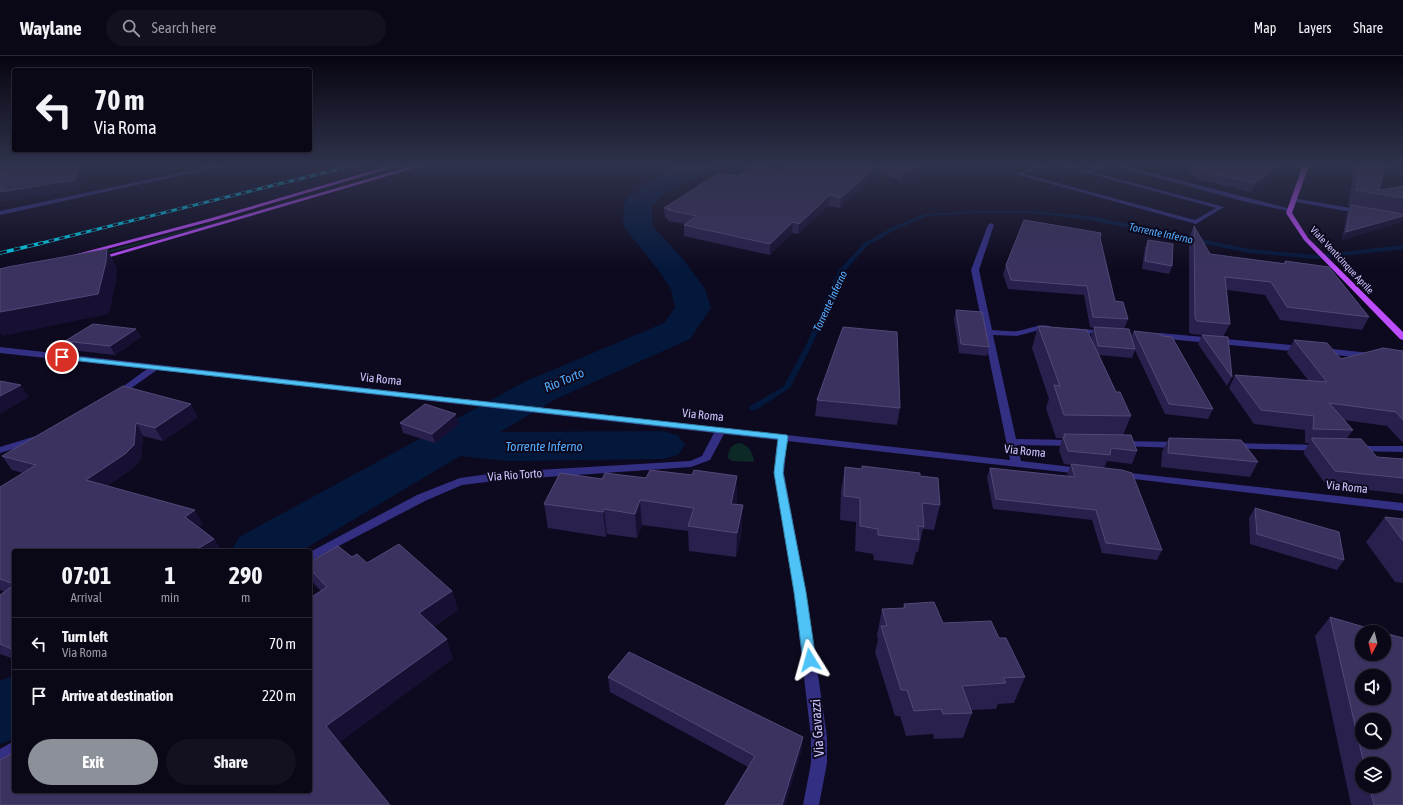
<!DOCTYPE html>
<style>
body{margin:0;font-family:"Asap Condensed",sans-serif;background:#13101f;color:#f1f3f6;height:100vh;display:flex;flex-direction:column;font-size:15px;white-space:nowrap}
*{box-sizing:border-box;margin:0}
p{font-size:13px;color:#9999a1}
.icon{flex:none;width:22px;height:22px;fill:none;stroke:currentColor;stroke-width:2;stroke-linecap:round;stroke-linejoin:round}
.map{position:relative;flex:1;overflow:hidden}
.drawer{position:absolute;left:12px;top:493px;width:300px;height:244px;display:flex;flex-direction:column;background:#0a0716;border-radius:4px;box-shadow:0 1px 3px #0004,0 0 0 1px #2a2835}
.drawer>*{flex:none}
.guide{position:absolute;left:12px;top:12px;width:300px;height:84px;border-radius:4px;box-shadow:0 1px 3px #0004,0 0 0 1px #2a2835;background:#0a0716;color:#f1f3f6;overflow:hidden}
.needle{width:26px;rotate:187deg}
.controls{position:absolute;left:1355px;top:569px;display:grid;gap:8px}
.controls a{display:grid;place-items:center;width:36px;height:36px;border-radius:50%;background:#0a0716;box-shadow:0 1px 3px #0004,0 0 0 1px #2a2835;font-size:20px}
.pin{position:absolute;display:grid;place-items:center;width:34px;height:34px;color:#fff;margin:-17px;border:2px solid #fff;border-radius:50%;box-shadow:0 1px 4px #0007}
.me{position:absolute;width:44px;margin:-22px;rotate:352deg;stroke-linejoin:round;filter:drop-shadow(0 0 3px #0008)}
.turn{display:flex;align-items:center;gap:14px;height:84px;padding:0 16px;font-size:18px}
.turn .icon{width:52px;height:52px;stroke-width:2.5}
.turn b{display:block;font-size:28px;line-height:34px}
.eta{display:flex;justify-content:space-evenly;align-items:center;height:68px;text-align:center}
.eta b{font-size:24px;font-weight:700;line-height:28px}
.action{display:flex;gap:8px;margin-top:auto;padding:8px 16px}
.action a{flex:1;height:46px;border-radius:24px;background:#8c9099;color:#fff;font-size:16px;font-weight:700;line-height:46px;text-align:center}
.action a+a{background:#13101f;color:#f1f3f6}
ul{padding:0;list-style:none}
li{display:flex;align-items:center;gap:12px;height:52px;padding:0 16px;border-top:1px solid #2a2835}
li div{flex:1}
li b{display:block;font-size:15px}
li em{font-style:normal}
header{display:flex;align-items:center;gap:24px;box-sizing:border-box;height:56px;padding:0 20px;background:#0a0716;border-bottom:1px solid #2a2835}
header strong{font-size:19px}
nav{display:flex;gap:22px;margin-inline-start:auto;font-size:14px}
.search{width:280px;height:36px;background:#13101f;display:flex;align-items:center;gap:10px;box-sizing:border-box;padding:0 14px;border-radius:22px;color:#9999a1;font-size:15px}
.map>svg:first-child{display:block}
.green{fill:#0c2827}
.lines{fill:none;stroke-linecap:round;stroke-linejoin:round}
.stream{fill:#04183c;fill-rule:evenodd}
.river{fill:#04183c;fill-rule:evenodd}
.minor{fill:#332f82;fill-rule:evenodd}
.major{fill:#be4dff;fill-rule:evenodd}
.rail-far1-casing{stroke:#00d6f1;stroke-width:3}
.rail-casing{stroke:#00d6f1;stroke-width:3.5}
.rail-far1{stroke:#0d091e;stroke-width:2;stroke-dasharray:5.5;stroke-linecap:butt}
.rail{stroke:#0d091e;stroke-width:2.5;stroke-dasharray:7;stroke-linecap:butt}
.wall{fill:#29204d;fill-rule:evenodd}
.shaded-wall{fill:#171032}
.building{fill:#3b3260;stroke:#524979;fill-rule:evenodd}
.route{fill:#4fc3f7;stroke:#337fa1}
.labels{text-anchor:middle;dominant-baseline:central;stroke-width:4;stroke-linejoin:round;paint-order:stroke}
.far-street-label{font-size:10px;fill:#cdc6ff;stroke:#0d091e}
.far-water-label{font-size:11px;font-style:italic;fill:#54aeff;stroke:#0d091e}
.street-label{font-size:12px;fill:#cdc6ff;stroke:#0d091e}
.water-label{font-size:13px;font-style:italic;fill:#54aeff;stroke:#0d091e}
.near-street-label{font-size:14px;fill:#cdc6ff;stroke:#0d091e}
</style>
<header>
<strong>Waylane</strong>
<div class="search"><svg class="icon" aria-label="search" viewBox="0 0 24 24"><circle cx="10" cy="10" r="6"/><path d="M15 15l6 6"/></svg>Search here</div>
<nav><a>Map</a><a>Layers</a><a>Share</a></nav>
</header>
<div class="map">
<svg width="1403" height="749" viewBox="0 0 1403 749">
<rect width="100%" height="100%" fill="#0d091e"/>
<g class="green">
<polygon points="414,109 237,162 0,226 0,223 225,164"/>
<path d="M740 387C749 389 752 396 754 404L753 406 732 405 728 402C728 394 731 388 740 387Z"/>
</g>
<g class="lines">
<polygon class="stream" points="978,155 1030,155 1090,160 1249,193 1316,199 1403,189 1403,193 1316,203 1249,197 1090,164 1030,157 978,157 928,160 897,173 868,189 844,216 812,289 790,332 756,354 750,354 749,352 750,350 783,331 806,289 838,215 864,187 893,171 925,158"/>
<g class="river">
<polygon points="680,109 715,109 712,114 669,133 652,150 652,169 682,202 700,226 705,233 711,252 690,283 556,343 500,376 662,375 678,379 685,389 678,399 662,403 508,405 460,400 301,495 231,495 239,481 526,325 664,267 675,252 671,233 659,215 623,170 624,148 628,142 651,123"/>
<polygon points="14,619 14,683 0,688 0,625"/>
</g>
<g class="minor">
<polygon points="217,109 228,109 0,159 0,155"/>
<polygon points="1040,109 1049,109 1024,118 1195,164 1216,152 1058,109 1068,109 1086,114 1101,109 1109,109 1092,116 1224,151 1196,168 1015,118"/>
<polygon points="1110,109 1120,109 1291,153 1288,155 1246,146"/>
<polygon points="1293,142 1362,154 1365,156 1362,158 1291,145 1291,143"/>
<path d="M991 167 994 169 979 214 992 274C1000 274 1009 276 1017 275 1029 274 1044 264 1054 273L1050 275 1039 274 1017 280 993 279 1016 383 1074 384 1079 387 1074 390 1017 389 1021 405 1081 412 1085 413 1086 415 1085 417 1081 418 787 385 784 417 806 536 827 681V707L819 749H803L811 707V681L794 536 774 417 777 384 724 378 710 404 691 411 503 424 462 429 425 445 310 505V496L417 439 460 422 503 416 690 405 702 400 714 377 157 314 117 342 112 339 114 337 147 313 0 297V291L1010 404 971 214 988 169Z"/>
<polygon points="1071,272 1106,275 1110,277 1106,279 1074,276 1070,274"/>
<polygon points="1160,277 1302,290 1306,293 1302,296 1157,282 1156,280 1157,278"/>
<polygon points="1322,292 1371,297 1375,300 1371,303 1319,297 1318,295"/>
<polygon points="39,379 44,382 43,384 0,397 0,391"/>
<polygon points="1122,385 1180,386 1185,389 1180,392 1118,390 1117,388"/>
<polygon points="1234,387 1320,389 1325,392 1320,395 1230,392 1229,390 1230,388"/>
<polygon points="1358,390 1403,390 1403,396 1354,395 1353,393 1354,391"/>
<polygon points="1121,416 1403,447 1403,455 1117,421 1116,419 1117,417"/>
<polygon points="14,685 14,701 0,709 0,693"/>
</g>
<g class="major">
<polygon points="392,109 401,109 212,165 65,204 62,202 208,163"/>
<polygon points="416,109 425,109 100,204 94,203"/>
<polygon points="1303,109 1309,109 1292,157 1308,182 1403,276 1403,284 1400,283 1304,184 1286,157"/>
</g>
<defs>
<polyline id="rail-far1" points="38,188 355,109"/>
<polyline id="rail" points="0,197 42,187"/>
</defs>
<use href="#rail-far1" class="rail-far1-casing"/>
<use href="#rail" class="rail-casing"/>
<use href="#rail-far1" class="rail-far1"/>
<use href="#rail" class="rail"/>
</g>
<g class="wall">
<polygon points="790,109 942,109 941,113 901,125 878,117 840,152 828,150 798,178 792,177 770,199 684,180 684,169 685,168 668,165 668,163 665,162 664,152 738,120 783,115"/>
<polygon points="1287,109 1251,136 1196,123 1197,121 1188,119 1191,110"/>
<polygon points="1355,109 1385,109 1379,134 1403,130 1403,164 1402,166 1342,184 1347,157 1350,150 1348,150"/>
<polygon points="1194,170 1210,198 1283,207 1285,205 1369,261 1362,274 1280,264 1265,239 1227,234 1230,268 1223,281 1232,321 1227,330 1198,288 1202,279 1191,278 1189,276 1189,181"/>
<polygon points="1100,182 1115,245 1128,263 1124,273 1131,280 1134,275 1162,280 1213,353 1208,363 1165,358 1135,294 1132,302 1099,299 1116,336 1131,360 1123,379 1137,395 1132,408 1107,405 1104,412 1162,494 1157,504 1102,497 1092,464 993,453 987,421 990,412 1068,420 1067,418 1071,409 1064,408 1059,394 1062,382 1056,382 1046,352 1049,343 1032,292 1038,270 1093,286 1091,279 1094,272 1090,271 1084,239 1008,233 1003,218 1006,209"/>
<polygon points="1148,184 1172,210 1169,218 1142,213 1145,191"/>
<polygon points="956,254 989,291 987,300 959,297 954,263"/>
<polygon points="136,273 141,281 115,299 70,294 65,285"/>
<polygon points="1294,284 1341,303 1403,295 1403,387 1387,370 1344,364 1353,374 1347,382 1377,401 1403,403 1403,438 1326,429 1304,398 1304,396 1309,387 1305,387 1305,374 1254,368 1229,332 1235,319 1308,324 1287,297"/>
<polygon points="123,330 198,361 163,385 143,380 141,403 133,412 107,430 203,468 199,471 214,483 221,495 14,495 14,603 0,598 0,539 5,536 0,534 0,431 23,417 12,414 2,400"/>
<polygon points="817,344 900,352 897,369 815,360"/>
<polygon points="400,367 459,368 435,387 403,377"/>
<polygon points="1169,382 1258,406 1250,421 1161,411 1162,396"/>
<polygon points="845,411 920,420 940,449 934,474 923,473 918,496 916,496 913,509 874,504 873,498 855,495 856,466 840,464 841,435"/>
<polygon points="692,419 737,444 736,448 742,474 736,501 689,495 688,475 642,469 637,482 607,478 606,481 548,472 544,448 602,423 646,422"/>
<polygon points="1255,452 1344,504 1337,514 1250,488 1249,462"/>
<polygon points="1385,461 1403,463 1403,527 1395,526 1366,486"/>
<polygon points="352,501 452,535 458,554 433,571 453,603 14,735 321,535 314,528 310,518 310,506"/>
<polygon points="904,548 943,567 999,582 1025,621 1014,647 998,648 996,653 971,654 972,657 963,682 934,683 933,678 906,680 900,660 895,660 875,596 878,584 877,579 882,553 903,552"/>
<path d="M1330 561 1403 749H1351L1315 580ZM1362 708H1384V730H1362Z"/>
<polygon points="608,621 803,681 801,696 785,749 725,749 748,711 610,636"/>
</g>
<g class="shaded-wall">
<polygon points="78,109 83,109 82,127 80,128 80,134 0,146 0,136 75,118"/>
<polygon points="877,109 879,109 878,117 840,152 841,142"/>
<polygon points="924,109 942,109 941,113 901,125 902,116"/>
<polygon points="1279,109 1287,109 1251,136 1255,127"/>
<polygon points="830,139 828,150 798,178 799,168"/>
<polygon points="1403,160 1403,164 1402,166 1342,184 1346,176"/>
<polygon points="793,166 792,177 770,199 770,188"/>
<polygon points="107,193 117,212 116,226 109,258 2,280 0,277 0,256"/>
<polygon points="136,273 141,281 115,299 110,290"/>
<polygon points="21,329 29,341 0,358 0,340"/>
<polygon points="191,348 198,361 163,385 155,372"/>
<polygon points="456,358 459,368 435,387 432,378"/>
<polygon points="136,367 143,380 141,403 133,412 95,438 86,424"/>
<polygon points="737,420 737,444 730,472 731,448"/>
<polygon points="640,444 642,469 637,482 635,458"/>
<polygon points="743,449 742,474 736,501 737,477"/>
<polygon points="604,453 607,478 606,481 603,456"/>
<polygon points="195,454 203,468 193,476 185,461"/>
<polygon points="214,483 221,495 194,495"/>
<polygon points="452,535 458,554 425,576 419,557"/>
<polygon points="447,583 453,603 336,689 326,670"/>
<polygon points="803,681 801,696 785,749 782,749"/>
</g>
<g class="building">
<polygon points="0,109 78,109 77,118 75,118 75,124 0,136 0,120 1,118 0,118"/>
<polygon points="790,109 877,109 841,142 830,139 799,168 793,166 770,188 684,169 697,160 668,154 671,153 664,152 719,117 738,120 753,110 783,115"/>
<polygon points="884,109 924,109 902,116"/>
<polygon points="1192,109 1279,109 1255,127 1199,114 1202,113 1191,110"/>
<polygon points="1360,109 1385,109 1379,134 1403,130 1403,142 1356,134"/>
<polygon points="1351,149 1403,158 1403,160 1346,176"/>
<polygon points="1024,164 1101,177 1100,182 1115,245 1123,246 1128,263 1093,261 1087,230 1011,224 1006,209"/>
<polygon points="1194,170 1210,198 1286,208 1285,205 1329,211 1369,261 1287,251 1271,226 1225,221 1230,268 1197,265 1195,262"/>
<polygon points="1148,184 1173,188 1172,210 1145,205"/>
<polygon points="107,193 106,206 98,238 0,256 0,213 8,211"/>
<polygon points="956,254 982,256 989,291 961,288"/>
<polygon points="93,268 136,273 110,290 65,285"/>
<polygon points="1038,270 1087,274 1116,336 1120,336 1131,360 1064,359 1054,329 1060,330"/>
<polygon points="843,271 897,276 900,352 817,344"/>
<polygon points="1094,271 1129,273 1135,293 1098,290"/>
<polygon points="1134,275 1160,278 1162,280 1172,281 1213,353 1169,348"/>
<polygon points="1202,279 1228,281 1232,321"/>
<polygon points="1294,284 1327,287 1341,303 1383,292 1403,295 1403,364 1396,356 1329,347 1353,374 1313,373 1314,360 1261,354 1235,319 1327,326"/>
<polygon points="0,325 21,329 0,340"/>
<polygon points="123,330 191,348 155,372 136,367 134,389 125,398 86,424 195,454 185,461 214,483 194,495 14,495 14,528 0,523 0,431 36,409 2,400"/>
<polygon points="425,348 456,358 432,378 400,367"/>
<polygon points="1064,378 1131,379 1137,395 1111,392 1110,399 1068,395 1063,381 1065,381"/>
<polygon points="1169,382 1241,384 1258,406 1168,397"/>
<polygon points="1312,382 1361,383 1377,401 1403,403 1403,422 1335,415 1312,384"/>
<polygon points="1071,408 1122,414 1132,417 1162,494 1106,487 1096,454 996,443 990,412 1075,421"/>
<polygon points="862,410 920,417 920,420 938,422 940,449 922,447 924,471 918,470 919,484 878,479 878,473 860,470 860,442 844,440 845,411 862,413"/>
<polygon points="650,414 692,419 694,414 737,420 731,448 743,449 737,477 688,470 694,452 640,444 635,458 604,453 603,456 544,448 560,417 602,423 605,417 646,422"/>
<polygon points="1255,452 1339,476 1344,504 1257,478"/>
<polygon points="1385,461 1403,463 1403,485"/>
<polygon points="399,488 452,535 419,557 447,583 326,670 390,749 0,749 0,704 14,696 14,735 310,735 310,542 327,531 310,513 310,506 338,490 352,501 357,498 367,507"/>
<polygon points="14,529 14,594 0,588 0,539"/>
<polygon points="934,546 943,567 991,565 999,582 1006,582 1025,621 1003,622 1006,627 962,630 972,657 943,658 941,653 914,655 907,634 901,634 881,570 887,570 882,553 905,552 904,548"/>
<path d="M1330 561 1381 576H1362V598H1384V577L1403 582V749H1374L1369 730H1384V708H1364ZM1362 620H1384V642H1362ZM1362 664H1384V686H1362Z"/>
<polygon points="629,596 803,681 782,749 725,749 755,700 608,621"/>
</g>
<linearGradient id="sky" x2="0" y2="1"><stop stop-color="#070510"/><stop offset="0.51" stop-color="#2f324c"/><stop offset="1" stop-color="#2f324c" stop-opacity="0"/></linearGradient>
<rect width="1403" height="214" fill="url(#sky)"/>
<polygon class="route" points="60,299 787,379 788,381 784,407 783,417 806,536 816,604 814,608 810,609 805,608 803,604 794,536 774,417 778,383 62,303 59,301"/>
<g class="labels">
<g class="far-street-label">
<text transform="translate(1342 204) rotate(47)">Viale Venticinque Aprile</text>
</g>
<g class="far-water-label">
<text transform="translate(1161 177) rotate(12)">Torrente Inferno</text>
<text transform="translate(830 245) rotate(-65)">Torrente Inferno</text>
</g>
<g class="street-label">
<text transform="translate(381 323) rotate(6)">Via Roma</text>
<text transform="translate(703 359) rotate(6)">Via Roma</text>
<text transform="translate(1025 395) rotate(6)">Via Roma</text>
<text transform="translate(515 419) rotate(-4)">Via Rio Torto</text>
<text transform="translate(1347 431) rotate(6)">Via Roma</text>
</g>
<g class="water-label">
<text transform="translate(564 324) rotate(-23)">Rio Torto</text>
<text x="544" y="390">Torrente Inferno</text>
</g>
<g class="near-street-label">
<text transform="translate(817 672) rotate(-94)">Via Gavazzi</text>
</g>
</g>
</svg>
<div class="controls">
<a><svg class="needle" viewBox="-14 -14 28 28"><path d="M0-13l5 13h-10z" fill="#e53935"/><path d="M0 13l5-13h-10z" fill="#9999a1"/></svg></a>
<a><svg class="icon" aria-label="sound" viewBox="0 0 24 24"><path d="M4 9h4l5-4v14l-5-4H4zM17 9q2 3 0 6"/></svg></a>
<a><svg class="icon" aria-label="search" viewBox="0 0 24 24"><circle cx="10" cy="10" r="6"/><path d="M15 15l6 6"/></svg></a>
<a><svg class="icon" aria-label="layers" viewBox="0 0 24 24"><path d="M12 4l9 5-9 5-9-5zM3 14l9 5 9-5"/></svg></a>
</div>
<div class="pin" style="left:62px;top:301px;background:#d93025"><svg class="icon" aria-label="arrive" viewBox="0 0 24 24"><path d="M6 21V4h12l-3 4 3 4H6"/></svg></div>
<svg class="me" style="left:810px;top:604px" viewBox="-20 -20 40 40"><path d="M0-17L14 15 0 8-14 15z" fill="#4fc3f7" stroke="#fff" stroke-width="4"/></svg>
<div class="guide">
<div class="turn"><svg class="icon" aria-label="left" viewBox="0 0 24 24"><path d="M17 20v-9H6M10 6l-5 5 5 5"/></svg><div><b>70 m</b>Via Roma</div></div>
</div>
<section class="drawer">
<div class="eta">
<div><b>07:01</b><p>Arrival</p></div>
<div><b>1</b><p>min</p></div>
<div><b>290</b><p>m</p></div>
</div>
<ul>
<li><svg class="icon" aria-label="left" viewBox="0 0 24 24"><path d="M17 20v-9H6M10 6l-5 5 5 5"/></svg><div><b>Turn left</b><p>Via Roma</p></div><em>70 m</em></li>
<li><svg class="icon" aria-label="arrive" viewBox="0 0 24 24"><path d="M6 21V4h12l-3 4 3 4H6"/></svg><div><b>Arrive at destination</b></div><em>220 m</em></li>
</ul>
<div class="action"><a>Exit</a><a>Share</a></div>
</section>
</div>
